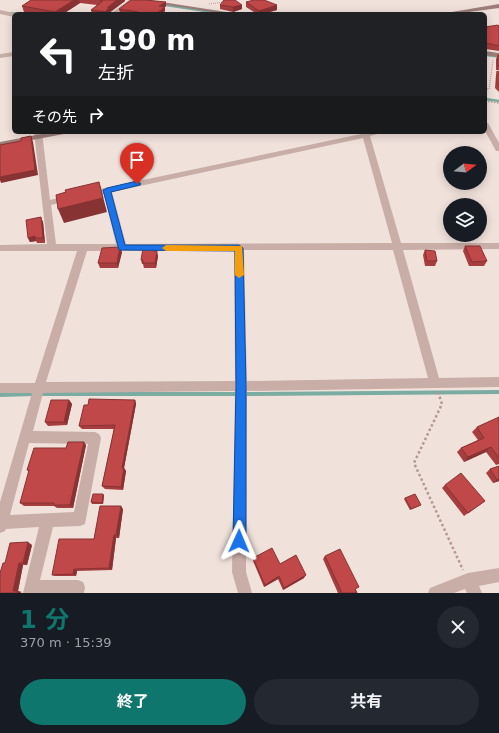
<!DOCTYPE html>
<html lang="ja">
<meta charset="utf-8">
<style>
body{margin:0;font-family:"DejaVu Sans","Noto Sans JP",sans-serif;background:#242831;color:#f1f3f6;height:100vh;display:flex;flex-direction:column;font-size:15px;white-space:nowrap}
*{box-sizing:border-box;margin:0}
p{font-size:13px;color:#9ea1a6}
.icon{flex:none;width:22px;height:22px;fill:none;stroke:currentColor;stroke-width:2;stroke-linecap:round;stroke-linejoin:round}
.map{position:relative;height:593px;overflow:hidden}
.drawer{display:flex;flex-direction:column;background:#171b24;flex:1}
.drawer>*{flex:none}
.banner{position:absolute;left:12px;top:12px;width:475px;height:122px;border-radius:6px;box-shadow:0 2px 10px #0003;background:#202124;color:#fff;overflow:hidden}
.needle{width:26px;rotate:74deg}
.fabs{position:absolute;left:443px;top:146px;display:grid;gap:8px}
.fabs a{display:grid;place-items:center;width:44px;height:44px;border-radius:50%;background:#171b24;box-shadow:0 2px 10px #0003;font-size:20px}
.pin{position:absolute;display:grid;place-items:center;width:34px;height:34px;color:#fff;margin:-41px -17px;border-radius:50% 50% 50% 0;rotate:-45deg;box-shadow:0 0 4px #0007}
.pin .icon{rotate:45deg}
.me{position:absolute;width:44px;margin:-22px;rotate:1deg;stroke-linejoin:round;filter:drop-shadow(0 0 3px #0008)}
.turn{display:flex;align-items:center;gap:14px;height:84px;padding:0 20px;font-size:18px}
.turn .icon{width:52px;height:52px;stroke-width:2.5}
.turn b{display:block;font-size:28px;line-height:34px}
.then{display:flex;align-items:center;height:38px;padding:0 20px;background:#0003;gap:8px;font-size:15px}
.round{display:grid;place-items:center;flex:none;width:42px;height:42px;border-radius:21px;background:#242831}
.headline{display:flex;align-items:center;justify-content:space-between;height:68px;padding:0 20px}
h1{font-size:24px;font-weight:700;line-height:30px;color:#0f766e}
.cta{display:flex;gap:8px;margin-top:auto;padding:8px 20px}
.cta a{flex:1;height:46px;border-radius:24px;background:#0f766e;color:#fff;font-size:16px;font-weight:700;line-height:46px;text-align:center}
.cta a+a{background:#242831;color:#f1f3f6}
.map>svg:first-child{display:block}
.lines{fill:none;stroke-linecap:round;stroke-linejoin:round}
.stream-far2{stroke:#7baca2;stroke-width:2}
.stream-far1{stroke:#7baca2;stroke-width:2.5}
.stream{stroke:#7baca2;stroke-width:4}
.path-far2{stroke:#b49892;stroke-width:1;stroke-dasharray:1 1;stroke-linecap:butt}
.path-far1{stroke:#b49892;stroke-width:1.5;stroke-dasharray:1.5 1.5;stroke-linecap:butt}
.path{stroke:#b49892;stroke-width:2.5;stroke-dasharray:2.5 2.5;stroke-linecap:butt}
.street{fill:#c8aea7;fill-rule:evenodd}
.secondary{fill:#9c7d79;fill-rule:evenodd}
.wall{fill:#a63e3f}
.shaded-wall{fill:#873233}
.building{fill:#c14849;stroke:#873233}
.route{fill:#1a73e8;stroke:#114b97}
.slow{fill:#f59e0b}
</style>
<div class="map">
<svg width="499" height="593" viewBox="0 0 499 593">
<rect width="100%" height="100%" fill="#f1e1db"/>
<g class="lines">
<g class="stream-far2">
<polyline points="164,5 224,14"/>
<polyline points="12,13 20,14"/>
<polyline points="485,55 499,57"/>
</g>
<polyline class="stream-far1" points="485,99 499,101"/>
<g class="stream">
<polyline points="40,394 238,394"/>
<polyline points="244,394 499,392"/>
<polyline points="0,395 34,394"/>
</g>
<g class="path-far2">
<polyline points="209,4 224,2"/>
<polyline points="485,89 489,89 493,60"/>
</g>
<polyline class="path-far1" points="485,101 499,103"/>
<polyline class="path" points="438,392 442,404 414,463 463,570"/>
<g class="street">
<polygon points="129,0 135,0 116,14 110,14"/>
<polygon points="0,10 14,13 16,14 14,14 14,17 0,14"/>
<polygon points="14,52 14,56 0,58 0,54"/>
<polygon points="485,123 488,123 499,143 499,151 496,151 485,131"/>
<path d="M34 132H42L50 200 69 195 73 198 72 200 51 205 56 244H116L104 194 86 196 85 194 86 192 361 134 359 132H384L370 136 401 243H499V249L403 250 439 378 499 377V387L247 391 246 572 252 593H238L232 572 235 391 43 393 33 431 95 432 99 434 101 438 85 524 80 526 53 527 40 580H78L83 582 85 587 84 593H23L39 527 6 529 5 531 0 533V502L32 393H0V383H35L77 251H0V245L47 244ZM363 138 392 243 126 244 112 192ZM234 250 235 381 46 382 87 251ZM244 250H393L428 378 247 381ZM29 443 88 444 74 512 10 515Z"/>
<polygon points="499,568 499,582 479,586 482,593 467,593 465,589 454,593 428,593 430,588 468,573"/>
</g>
<g class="secondary">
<polygon points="135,0 149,0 239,14 225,14"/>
<polygon points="499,4 499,8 454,14 440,14"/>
<polygon points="485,51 499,53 499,57 485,55"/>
<polygon points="52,132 68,132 64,134 0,146 0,142"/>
</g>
</g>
<g class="wall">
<polygon points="31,0 125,0 125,1 109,13 109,14 92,14 91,10 97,5 80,3 63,14 35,14 24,12 22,6"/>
<polygon points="246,2 277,10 262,14 257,14 246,7"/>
<polygon points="220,5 242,5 242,9 233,12 220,9"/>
<polygon points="166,6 165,7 165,11 161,14 127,14 120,13 119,9"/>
<polygon points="499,26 499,51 485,49 485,27"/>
<polygon points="498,55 499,55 499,70 496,70 496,59"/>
<polygon points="497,71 499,72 499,92 495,88 496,75"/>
<polygon points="43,222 45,243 37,243 36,241 30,242 28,238"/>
<polygon points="465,246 487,261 484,266 469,266 463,251"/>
<polygon points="154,248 155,251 158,256 156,268 144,268 143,264 142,264 141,260"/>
<polygon points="425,250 437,261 435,266 425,266 423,255"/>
<polygon points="122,252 118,268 100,268 98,263"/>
<polygon points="69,400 72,404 67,425 48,426 45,422"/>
<polygon points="135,400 136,404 124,468 126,471 123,490 105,489 102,486 114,429 82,429 79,426 88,405"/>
<polygon points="499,418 499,464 496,465 486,452 464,462 457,452 461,448 478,440 472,432 477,427"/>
<polygon points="86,445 73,508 57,508 54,506 24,506 20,503 29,472 27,470 66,448"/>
<polygon points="499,466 499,481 493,483 486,473 490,469"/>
<polygon points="445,485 485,501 464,516 442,488"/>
<polygon points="104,495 103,504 92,504 91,502"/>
<polygon points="405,498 419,506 410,510 404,499"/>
<polygon points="123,509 119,538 116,538 112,570 77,571 76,576 55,576 52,575 94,539"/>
<polygon points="32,545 27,565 23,565 18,591 22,592 0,593 5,563"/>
<polygon points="325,556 356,590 357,593 338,593 323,559"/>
<polygon points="253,558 280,564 304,578 283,590 278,579 264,587 253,561"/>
</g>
<g class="shaded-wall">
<polygon points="74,0 79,0 80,3 63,14 56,14 55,12"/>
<polygon points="117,0 125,0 125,1 109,13 109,14 105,14 105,12 108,7"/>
<polygon points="166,2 166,6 165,7 165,11 161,14 156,14 159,6"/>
<polygon points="242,5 242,9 233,12 233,7"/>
<polygon points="277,5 277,10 262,14 259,14 259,11"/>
<polygon points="31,136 33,142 38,175 1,183 0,180 0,177"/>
<polygon points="99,182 107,212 64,223 58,209"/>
<polygon points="41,217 43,222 45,243 43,238"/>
<polygon points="35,236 36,241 30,242 28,238"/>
<polygon points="120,247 122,252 118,268 117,263"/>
<polygon points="157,251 158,256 156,268 155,263"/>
<polygon points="69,400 72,404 67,425 64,422"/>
<polygon points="135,400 136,404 124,468 126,471 123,490 121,487 122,468"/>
<polygon points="84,442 86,445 73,508 70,505"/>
<polygon points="491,447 486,452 464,462 468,457"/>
<polygon points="499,479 499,481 493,483 497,480"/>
<polygon points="103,494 104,495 103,504 102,503"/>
<polygon points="121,506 123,509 119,538 116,535"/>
<polygon points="114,535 116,538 112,570 109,568"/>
<polygon points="28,542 32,545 27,565 23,563"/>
<polygon points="19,563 23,565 18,591 22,593 18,593 13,591"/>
<polygon points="74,569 77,571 76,576 73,574"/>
<polygon points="306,575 304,578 283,590 284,588"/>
<polygon points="279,576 278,579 264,587 265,585"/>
</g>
<g class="building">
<polygon points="31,0 74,0 55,12 22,6"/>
<polygon points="99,0 117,0 108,7 108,9 105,12 91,10 103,1"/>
<polygon points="131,0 145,0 166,2 159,6 165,7 156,14 142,14 136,13 138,12 119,9"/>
<polygon points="224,0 235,0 242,5 233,7 220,5"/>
<polygon points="254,0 264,0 277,5 259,11 246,2"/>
<polygon points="498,25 499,26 499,46 486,43 485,45 485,27"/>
<polygon points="498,55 499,55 499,66 497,66"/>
<polygon points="497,71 499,72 499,86 497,83"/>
<polygon points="31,136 35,170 0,177 0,145 21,141 21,138"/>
<polygon points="99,182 103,198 58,209 56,195 66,192 65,190"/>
<polygon points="41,217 43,238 35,238 35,236 28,238 26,220"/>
<polygon points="465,246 480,246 487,261 472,262"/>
<polygon points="120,247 117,263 98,263 102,248"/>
<polygon points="143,248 154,248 154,251 157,251 155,263 143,263 143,260 141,260"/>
<polygon points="425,250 435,251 437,261 427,261"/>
<polygon points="89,399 135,400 122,468 124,468 121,487 102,486 115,425 79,426 84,405 88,405"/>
<polygon points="51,400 69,400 64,422 45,422"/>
<polygon points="499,417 499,458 491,447 468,457 461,448 484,438 477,427"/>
<polygon points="68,442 84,442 70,505 54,505 54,503 20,503 29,470 27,470 34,448 66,448"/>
<polygon points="499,466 499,479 497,480 490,469"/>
<polygon points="461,473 485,501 468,513 445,485"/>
<polygon points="93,494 103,494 102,503 91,502"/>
<polygon points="415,494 421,505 411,509 405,498"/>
<polygon points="100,506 121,506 116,535 114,535 109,568 74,569 73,574 52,575 59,539 94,539"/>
<polygon points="28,542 23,563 19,563 13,591 17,591 18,593 0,593 0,573 3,563 5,563 10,543"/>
<polygon points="272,548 280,564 296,555 306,575 284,588 279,576 265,585 253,558"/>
<polygon points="340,549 359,587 355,589 357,593 342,593 325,556"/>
</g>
<polygon class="route" points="137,181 141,184 140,185 111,192 125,245 239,245 243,248 246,386 246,541 244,546 239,548 235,546 233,541 236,386 235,251 119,250 103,190 107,188"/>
<polygon class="slow" points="166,245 242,246 244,275 239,278 235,275 235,251 166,251 162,248"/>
</svg>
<div class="fabs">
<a><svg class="needle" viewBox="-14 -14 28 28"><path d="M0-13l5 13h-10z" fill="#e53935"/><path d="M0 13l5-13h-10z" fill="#9ea1a6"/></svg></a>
<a><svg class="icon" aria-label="layers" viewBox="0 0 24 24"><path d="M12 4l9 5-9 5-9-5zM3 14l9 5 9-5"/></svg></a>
</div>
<div class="pin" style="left:137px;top:184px;background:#d93025"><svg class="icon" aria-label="arrive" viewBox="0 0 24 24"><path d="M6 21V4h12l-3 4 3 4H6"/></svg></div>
<svg class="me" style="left:239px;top:541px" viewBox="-20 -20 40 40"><path d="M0-17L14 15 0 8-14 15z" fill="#1a73e8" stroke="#fff" stroke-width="4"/></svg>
<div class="banner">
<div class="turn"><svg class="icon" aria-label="left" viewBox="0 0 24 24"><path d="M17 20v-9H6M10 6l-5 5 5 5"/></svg><div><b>190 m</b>左折</div></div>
<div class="then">その先<svg class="icon" aria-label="right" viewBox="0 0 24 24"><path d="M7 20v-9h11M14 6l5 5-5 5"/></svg></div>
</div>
</div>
<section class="drawer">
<div class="headline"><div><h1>1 分</h1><p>370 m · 15:39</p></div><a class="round"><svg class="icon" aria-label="close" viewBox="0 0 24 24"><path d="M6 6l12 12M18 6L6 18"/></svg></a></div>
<div class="cta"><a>終了</a><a>共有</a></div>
</section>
